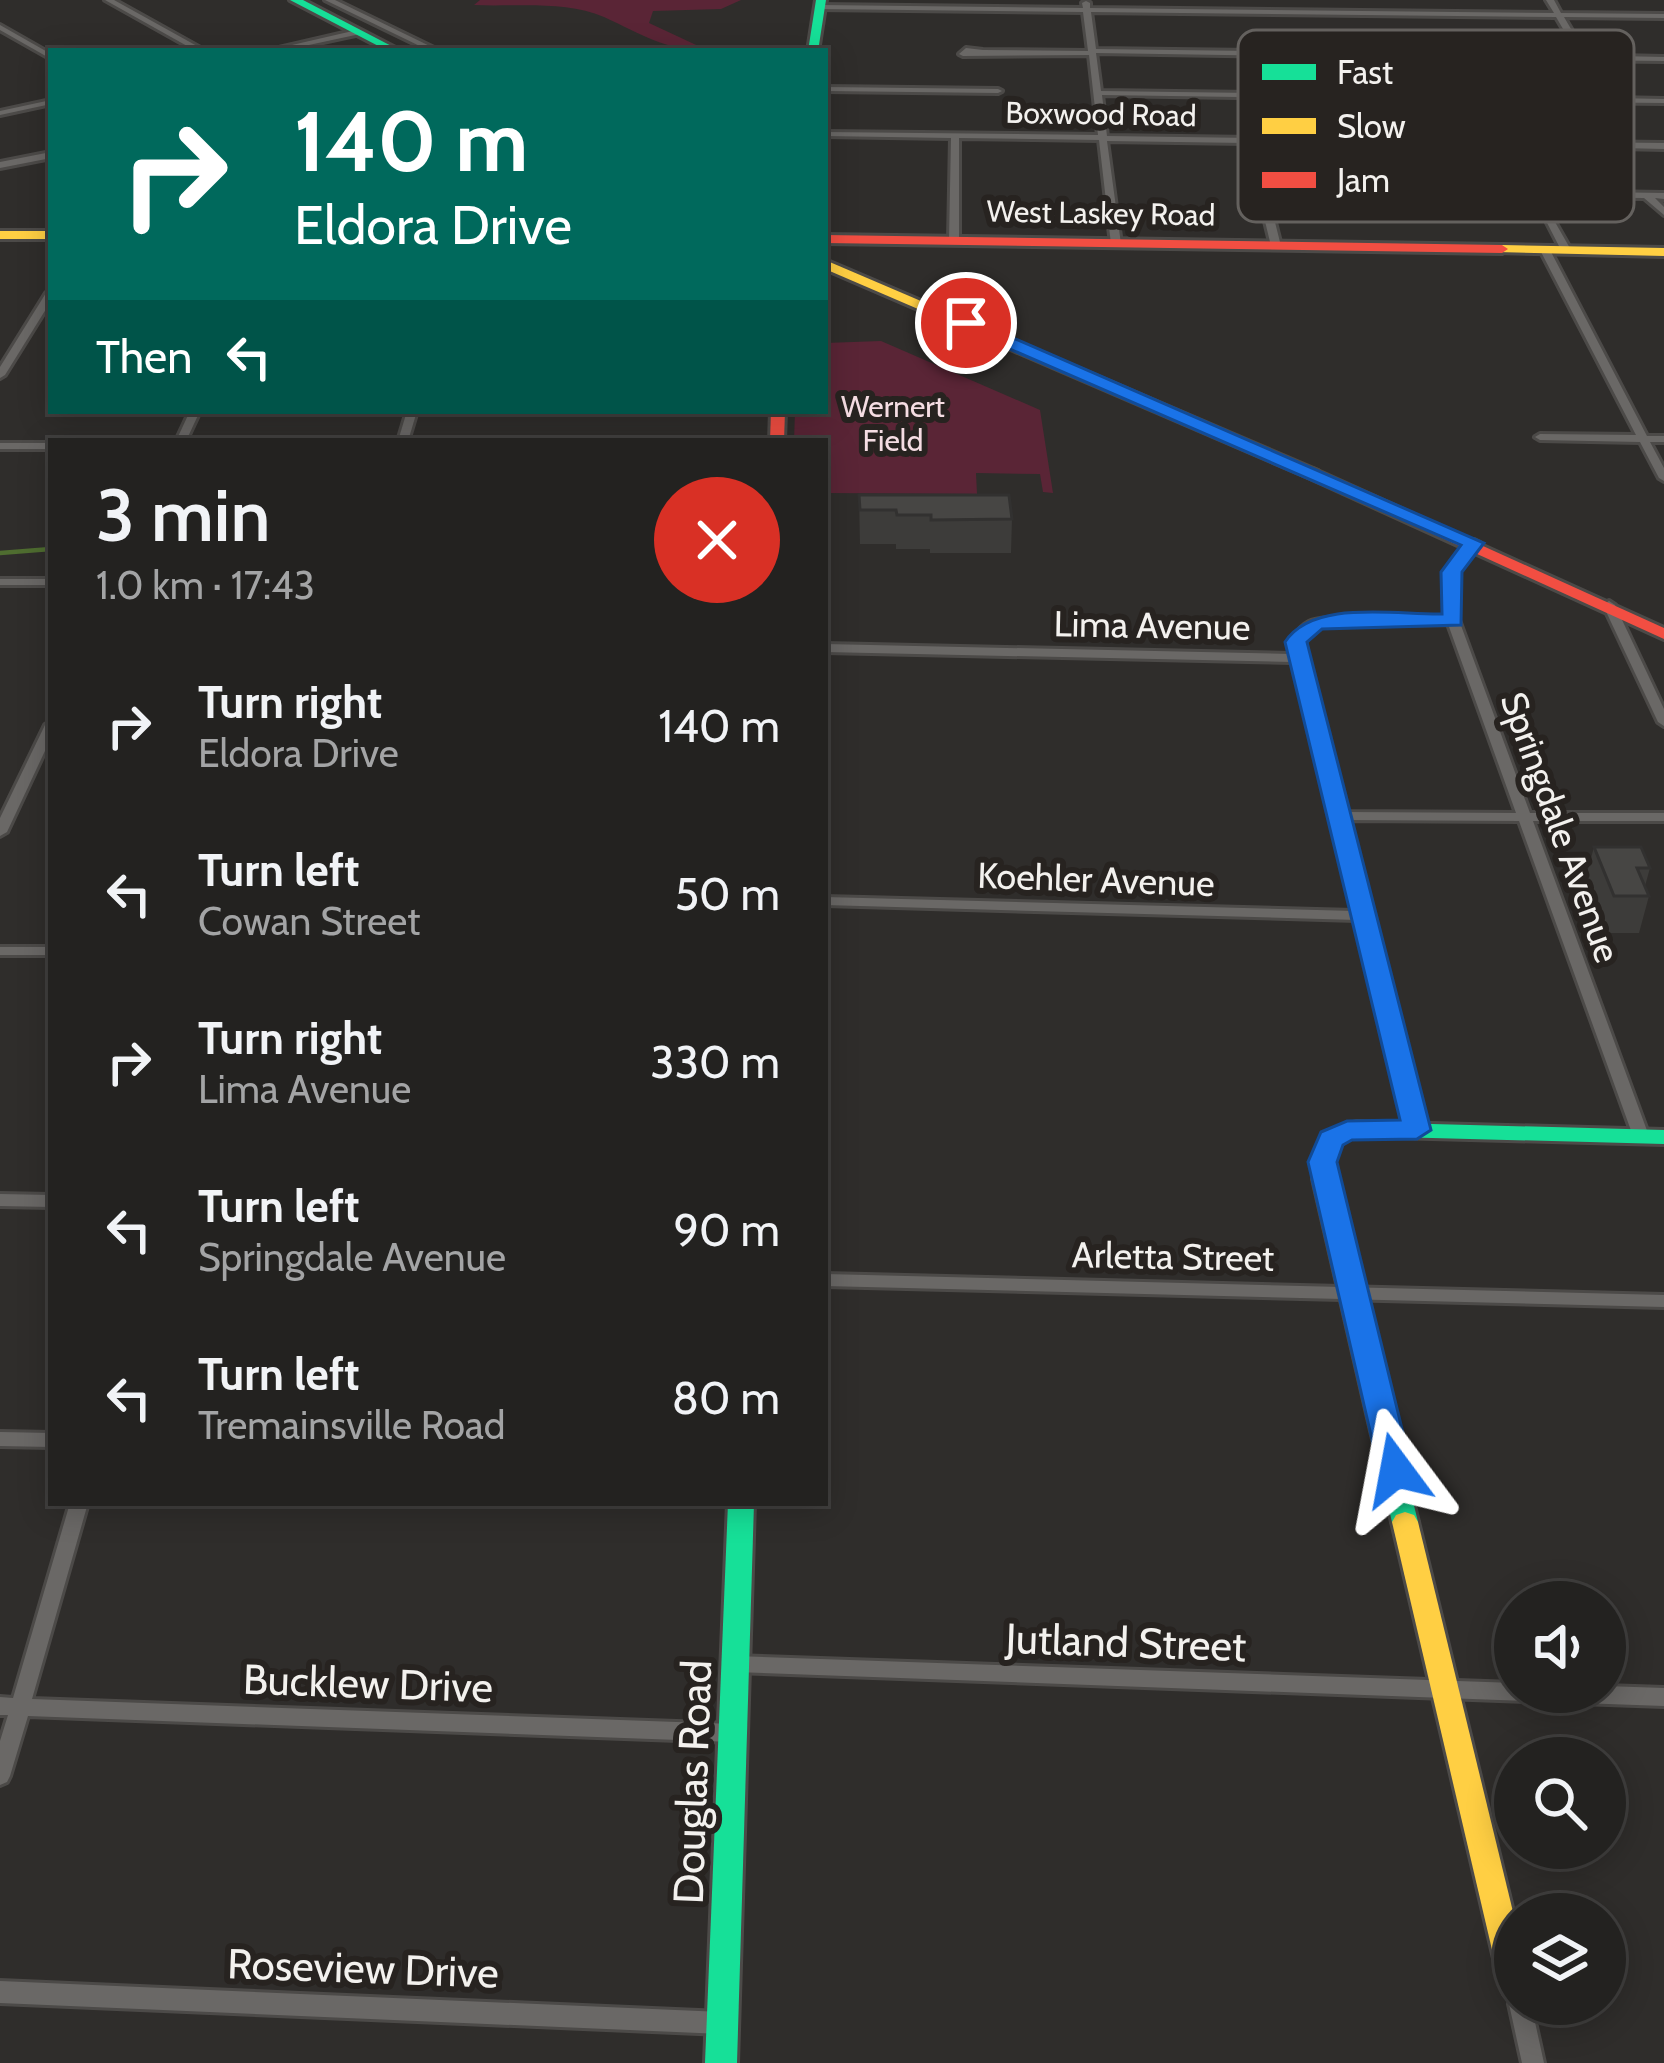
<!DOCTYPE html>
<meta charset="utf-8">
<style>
body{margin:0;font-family:Cabin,sans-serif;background:#2f2f2d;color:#f1f3f6;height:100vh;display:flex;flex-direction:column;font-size:45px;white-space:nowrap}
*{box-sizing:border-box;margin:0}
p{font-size:39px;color:#a3a4a5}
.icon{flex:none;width:66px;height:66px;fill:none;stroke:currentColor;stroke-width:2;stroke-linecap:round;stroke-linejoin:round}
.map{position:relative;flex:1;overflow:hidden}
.details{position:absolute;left:48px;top:438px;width:780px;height:1068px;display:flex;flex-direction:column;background:#232220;border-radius:0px;box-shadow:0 6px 30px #0003,0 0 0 3px #403f3e}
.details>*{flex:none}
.guide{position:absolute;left:48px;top:48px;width:780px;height:366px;border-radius:0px;box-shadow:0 6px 30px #0003,0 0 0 3px #403f3e;background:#00695c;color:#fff;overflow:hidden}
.tools{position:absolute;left:1494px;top:1581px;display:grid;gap:24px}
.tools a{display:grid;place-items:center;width:132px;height:132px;border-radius:50%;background:#232220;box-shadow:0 6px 30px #0003,0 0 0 3px #403f3e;font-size:60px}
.pin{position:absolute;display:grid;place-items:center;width:102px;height:102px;color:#fff;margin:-51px;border:6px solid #fff;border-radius:50%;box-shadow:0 3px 12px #0007}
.me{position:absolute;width:132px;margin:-66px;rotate:347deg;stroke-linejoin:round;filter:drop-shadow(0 0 9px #0008)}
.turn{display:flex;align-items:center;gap:42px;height:252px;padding:0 48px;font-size:54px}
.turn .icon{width:156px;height:156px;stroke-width:2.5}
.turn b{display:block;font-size:84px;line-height:102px}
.then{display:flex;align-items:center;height:114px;padding:0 48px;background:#0003;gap:24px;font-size:45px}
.round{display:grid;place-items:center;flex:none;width:126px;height:126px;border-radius:63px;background:#2f2f2d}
.head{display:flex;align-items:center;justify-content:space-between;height:204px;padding:0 48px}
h1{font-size:72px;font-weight:600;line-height:90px}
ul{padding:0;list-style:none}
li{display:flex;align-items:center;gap:36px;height:168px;padding:0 48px}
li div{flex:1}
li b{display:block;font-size:45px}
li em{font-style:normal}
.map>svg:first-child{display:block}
.green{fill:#5a2536}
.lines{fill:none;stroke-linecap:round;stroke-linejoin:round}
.stream{stroke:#4f6d30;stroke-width:4.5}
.street-casing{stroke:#4c4a48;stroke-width:6}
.fast-casing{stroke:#4c4a48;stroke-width:6}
.slow-casing{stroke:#4c4a48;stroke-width:6}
.jam-casing{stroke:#4c4a48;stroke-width:6}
.street{fill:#6a6866;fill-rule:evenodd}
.fast{fill:#16e098;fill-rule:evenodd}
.slow{fill:#ffcf43;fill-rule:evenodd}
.jam{fill:#f24e42;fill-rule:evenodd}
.wall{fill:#3d3c3a}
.building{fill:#474644;stroke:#323130;stroke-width:3}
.route{fill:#1a73e8;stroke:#114b97;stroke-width:3}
.labels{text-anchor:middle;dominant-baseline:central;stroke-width:12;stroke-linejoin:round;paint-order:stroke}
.far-street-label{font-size:30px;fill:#f3f1ee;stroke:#272320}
.far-park-label{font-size:30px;fill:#f5dde3;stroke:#272320}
.street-label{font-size:36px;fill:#f3f1ee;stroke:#272320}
.near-street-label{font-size:42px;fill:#f3f1ee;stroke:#272320}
.key{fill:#272320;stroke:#64615e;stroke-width:3}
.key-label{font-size:33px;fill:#f3f1ee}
</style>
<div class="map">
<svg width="1664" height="2063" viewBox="0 0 1664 2063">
<rect width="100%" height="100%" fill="#2f2d2b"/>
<g class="green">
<path d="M480 0H741L721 9 653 11 649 23 709 51C667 51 641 34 604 17 564 0 517 7 474 5Z"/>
<polygon points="881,341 1040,410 1053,493 1043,492 1040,474 976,473 977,494 825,493 825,441 794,441 795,411 825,411 825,343"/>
</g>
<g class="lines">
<polyline class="stream" points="0,553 51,549"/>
<defs>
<g id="street">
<polygon points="105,0 114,0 206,51 196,51"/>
<polygon points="325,0 335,0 440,51 430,51"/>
<path d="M1546 0H1554L1561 13 1664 14V18L1564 17 1574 34 1571 55 1664 57V61L1570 60 1565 97 1664 99V103L1564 102 1562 119 1574 142 1664 143V149L1577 147 1600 192 1664 193V199L1655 198 1664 207V215L1644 198 1551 197V215L1571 250 1566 253 1561 250 1543 215 1542 197 1313 193 1309 190 1313 187 1591 192 1568 147 1255 143 1281 246 1276 249 1271 246 1246 143 1107 141 1121 244 1116 247 1111 244 1099 140 959 138V240L954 243 949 240 951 138 825 136V132L1098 135 1089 55 963 56 959 54 966 48 983 50 1088 51 1083 12 817 9 820 5 1083 8 1082 3 1086 1 1090 3V8L1554 13ZM1091 12 1556 17 1566 34 1563 55 1096 49ZM1096 53 1562 60 1557 97 1101 91ZM1102 95 1556 102 1554 119 1566 142 1107 136Z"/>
<polygon points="0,25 51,54 51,59 0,30"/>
<polygon points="357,30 360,34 281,51 266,51"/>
<polygon points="825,87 998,89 1002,91 998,93 825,91"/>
<polygon points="51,100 51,104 0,115 0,111"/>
<polygon points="51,152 51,158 0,168 0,162"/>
<polygon points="1545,247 1550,250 1647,436 1664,436 1664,442 1650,442 1664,468 1664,481 1659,478 1640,442 1540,440 1535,437 1540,434 1636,435 1540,250"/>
<polygon points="51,290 51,301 5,375 0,378 0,367 46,293"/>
<polygon points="190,411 200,411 186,441 176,441"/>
<polygon points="407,411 417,411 408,441 398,441"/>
<rect x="0" y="443" width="51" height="6"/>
<path d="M1474 540 1480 543 1457 572 1459 620 1530 813H1664V821H1533L1649 1136 1647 1140 1641 1141 1633 1136 1519 821 1345 820 1369 912 1373 916 1370 919 1425 1130 1417 1135 1409 1130 1357 920 825 905V897L1354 911 1292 662 825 652V644L1291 654C1292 640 1296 629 1309 622 1326 613 1422 617 1447 617L1445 572 1470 541ZM1448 624 1516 813 1343 812 1303 658 1307 636 1321 626Z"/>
<rect x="0" y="579" width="51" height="6"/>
<polygon points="1609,601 1615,605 1664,709 1664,726 1658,722 1603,605"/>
<polygon points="51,721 51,738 7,832 0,836 0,818 45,725"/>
<rect x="0" y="947" width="51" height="8"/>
<polygon points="0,1194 51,1195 51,1207 0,1206"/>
<polygon points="825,1274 1664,1295 1664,1307 825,1286"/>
<polygon points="0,1432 51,1433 51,1447 0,1446"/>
<polygon points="70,1503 88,1503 32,1699 733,1724 740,1727 743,1733 740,1739 733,1742 28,1716 10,1776 7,1782 0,1785 0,1741 8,1715 0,1715 0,1697 13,1698"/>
<polygon points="735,1656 1515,1683 1515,1692 1605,1692 1605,1686 1664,1688 1664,1706 735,1672 728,1670 725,1664 728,1658"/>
<polygon points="0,1981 722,2012 730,2015 733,2023 730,2031 722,2034 0,2003"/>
<polygon points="1515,1995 1515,2004 1531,2004 1544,2063 1522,2063 1509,2004"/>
</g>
<g id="fast">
<polygon points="290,0 303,0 401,51 388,51"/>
<polygon points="816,0 826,0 818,51 808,51"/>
<path d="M1357 1122 1664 1130V1144L1357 1136 1347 1139 1335 1151V1179L1418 1522 1414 1529 1405 1532 1396 1529 1392 1522 1313 1179C1313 1141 1319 1131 1357 1122Z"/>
<polygon points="728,1503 754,1503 737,2063 705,2063"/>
</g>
<g id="slow">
<rect x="0" y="231" width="51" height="8"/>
<polygon points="1502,245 1664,248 1664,256 1497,252 1497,246"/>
<polygon points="825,260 1318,471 1321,474 1308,477 825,269"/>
<polygon points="1405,1512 1414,1515 1418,1522 1515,1920 1515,1999 1504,1994 1500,1984 1392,1522 1396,1515"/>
</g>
<g id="jam">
<polygon points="825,235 1502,245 1508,249 1502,253 825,243"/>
<polygon points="771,411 785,411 784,441 770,441"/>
<polygon points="1313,469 1664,628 1664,639 1308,477 1308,471"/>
</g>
</defs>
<use href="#street" class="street-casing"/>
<use href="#fast" class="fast-casing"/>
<use href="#slow" class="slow-casing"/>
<use href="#jam" class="jam-casing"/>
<use href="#street" class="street"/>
<use href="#fast" class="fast"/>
<use href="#slow" class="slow"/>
<use href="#jam" class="jam"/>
</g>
<g class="wall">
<polygon points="859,495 1012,519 1011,553 930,553 930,549 896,549 896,544 860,544"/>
<polygon points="1594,847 1650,868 1645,886 1649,896 1639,933 1604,933 1584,884"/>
</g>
<g class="building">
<polygon points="859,495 1009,495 1012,519 931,520 931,515 897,515 896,510 860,510"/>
<polygon points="1594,847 1641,847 1650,868 1637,868 1649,896 1614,896"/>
</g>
<path class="route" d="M959 320H972L1484 543 1462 572 1461 625 1322 629 1307 642 1431 1130 1417 1139 1352 1140 1343 1145 1337 1162 1412 1470 1407 1479H1384L1379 1470 1308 1162 1321 1132 1347 1121 1400 1120 1285 642C1313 599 1395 615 1442 614L1441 572 1461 545 959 327Z"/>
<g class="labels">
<g class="far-street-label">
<text transform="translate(1101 114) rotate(1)">Boxwood Road</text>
<text transform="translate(1101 213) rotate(1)">West Laskey Road</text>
</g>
<g class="far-park-label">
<text x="893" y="406">Wernert<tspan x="893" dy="34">Field</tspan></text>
</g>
<g class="street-label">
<text transform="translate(1152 625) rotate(1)">Lima Avenue</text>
<text transform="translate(1561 827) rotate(70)">Springdale Avenue</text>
<text transform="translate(1096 879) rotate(2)">Koehler Avenue</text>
<text transform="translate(1173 1256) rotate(1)">Arletta Street</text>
</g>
<g class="near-street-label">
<text transform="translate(1126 1642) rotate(2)">Jutland Street</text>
<text transform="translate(368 1683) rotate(2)">Bucklew Drive</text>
<text transform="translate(692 1782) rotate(-88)">Douglas Road</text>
<text transform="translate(363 1968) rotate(2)">Roseview Drive</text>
</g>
</g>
<rect x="1238" y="30" width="396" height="192" rx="18" class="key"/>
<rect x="1262" y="64" width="54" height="16" fill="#16e098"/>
<rect x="1262" y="118" width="54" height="16" fill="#ffcf43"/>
<rect x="1262" y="172" width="54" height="16" fill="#f24e42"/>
<g class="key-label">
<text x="1337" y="84">Fast</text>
<text x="1337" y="138">Slow</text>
<text x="1337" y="192">Jam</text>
</g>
</svg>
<div class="tools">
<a><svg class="icon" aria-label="sound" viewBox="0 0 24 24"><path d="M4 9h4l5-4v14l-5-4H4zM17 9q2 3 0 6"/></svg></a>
<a><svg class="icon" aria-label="search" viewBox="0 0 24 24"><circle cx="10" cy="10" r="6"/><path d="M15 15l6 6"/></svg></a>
<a><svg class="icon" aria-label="layers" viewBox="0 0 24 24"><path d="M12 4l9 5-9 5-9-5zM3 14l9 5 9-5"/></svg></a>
</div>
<div class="pin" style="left:966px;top:323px;background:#d93025"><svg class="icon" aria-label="arrive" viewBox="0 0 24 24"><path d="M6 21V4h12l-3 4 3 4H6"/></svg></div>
<svg class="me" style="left:1396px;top:1470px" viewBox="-20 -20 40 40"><path d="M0-17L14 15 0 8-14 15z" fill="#1a73e8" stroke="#fff" stroke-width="4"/></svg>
<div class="guide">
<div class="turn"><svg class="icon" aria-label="right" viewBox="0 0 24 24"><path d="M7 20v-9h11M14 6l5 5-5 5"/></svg><div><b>140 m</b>Eldora Drive</div></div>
<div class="then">Then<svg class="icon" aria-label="left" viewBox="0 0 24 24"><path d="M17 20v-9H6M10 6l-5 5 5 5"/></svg></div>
</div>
<section class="details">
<div class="head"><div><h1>3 min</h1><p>1.0 km · 17:43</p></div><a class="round" style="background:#d93025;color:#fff"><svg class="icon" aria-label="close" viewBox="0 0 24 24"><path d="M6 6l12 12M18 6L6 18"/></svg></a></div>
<ul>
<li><svg class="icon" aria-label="right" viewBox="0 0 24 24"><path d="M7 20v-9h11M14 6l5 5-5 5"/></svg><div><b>Turn right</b><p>Eldora Drive</p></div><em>140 m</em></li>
<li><svg class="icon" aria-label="left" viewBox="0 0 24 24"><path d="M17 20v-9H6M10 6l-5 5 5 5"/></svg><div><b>Turn left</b><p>Cowan Street</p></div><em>50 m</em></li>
<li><svg class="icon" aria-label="right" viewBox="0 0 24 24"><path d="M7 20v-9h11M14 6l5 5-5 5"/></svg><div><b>Turn right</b><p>Lima Avenue</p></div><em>330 m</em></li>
<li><svg class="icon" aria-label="left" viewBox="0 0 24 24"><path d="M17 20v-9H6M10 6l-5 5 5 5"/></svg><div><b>Turn left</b><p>Springdale Avenue</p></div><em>90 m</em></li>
<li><svg class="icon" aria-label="left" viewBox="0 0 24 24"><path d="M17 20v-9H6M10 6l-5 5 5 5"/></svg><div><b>Turn left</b><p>Tremainsville Road</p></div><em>80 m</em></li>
</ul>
</section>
</div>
